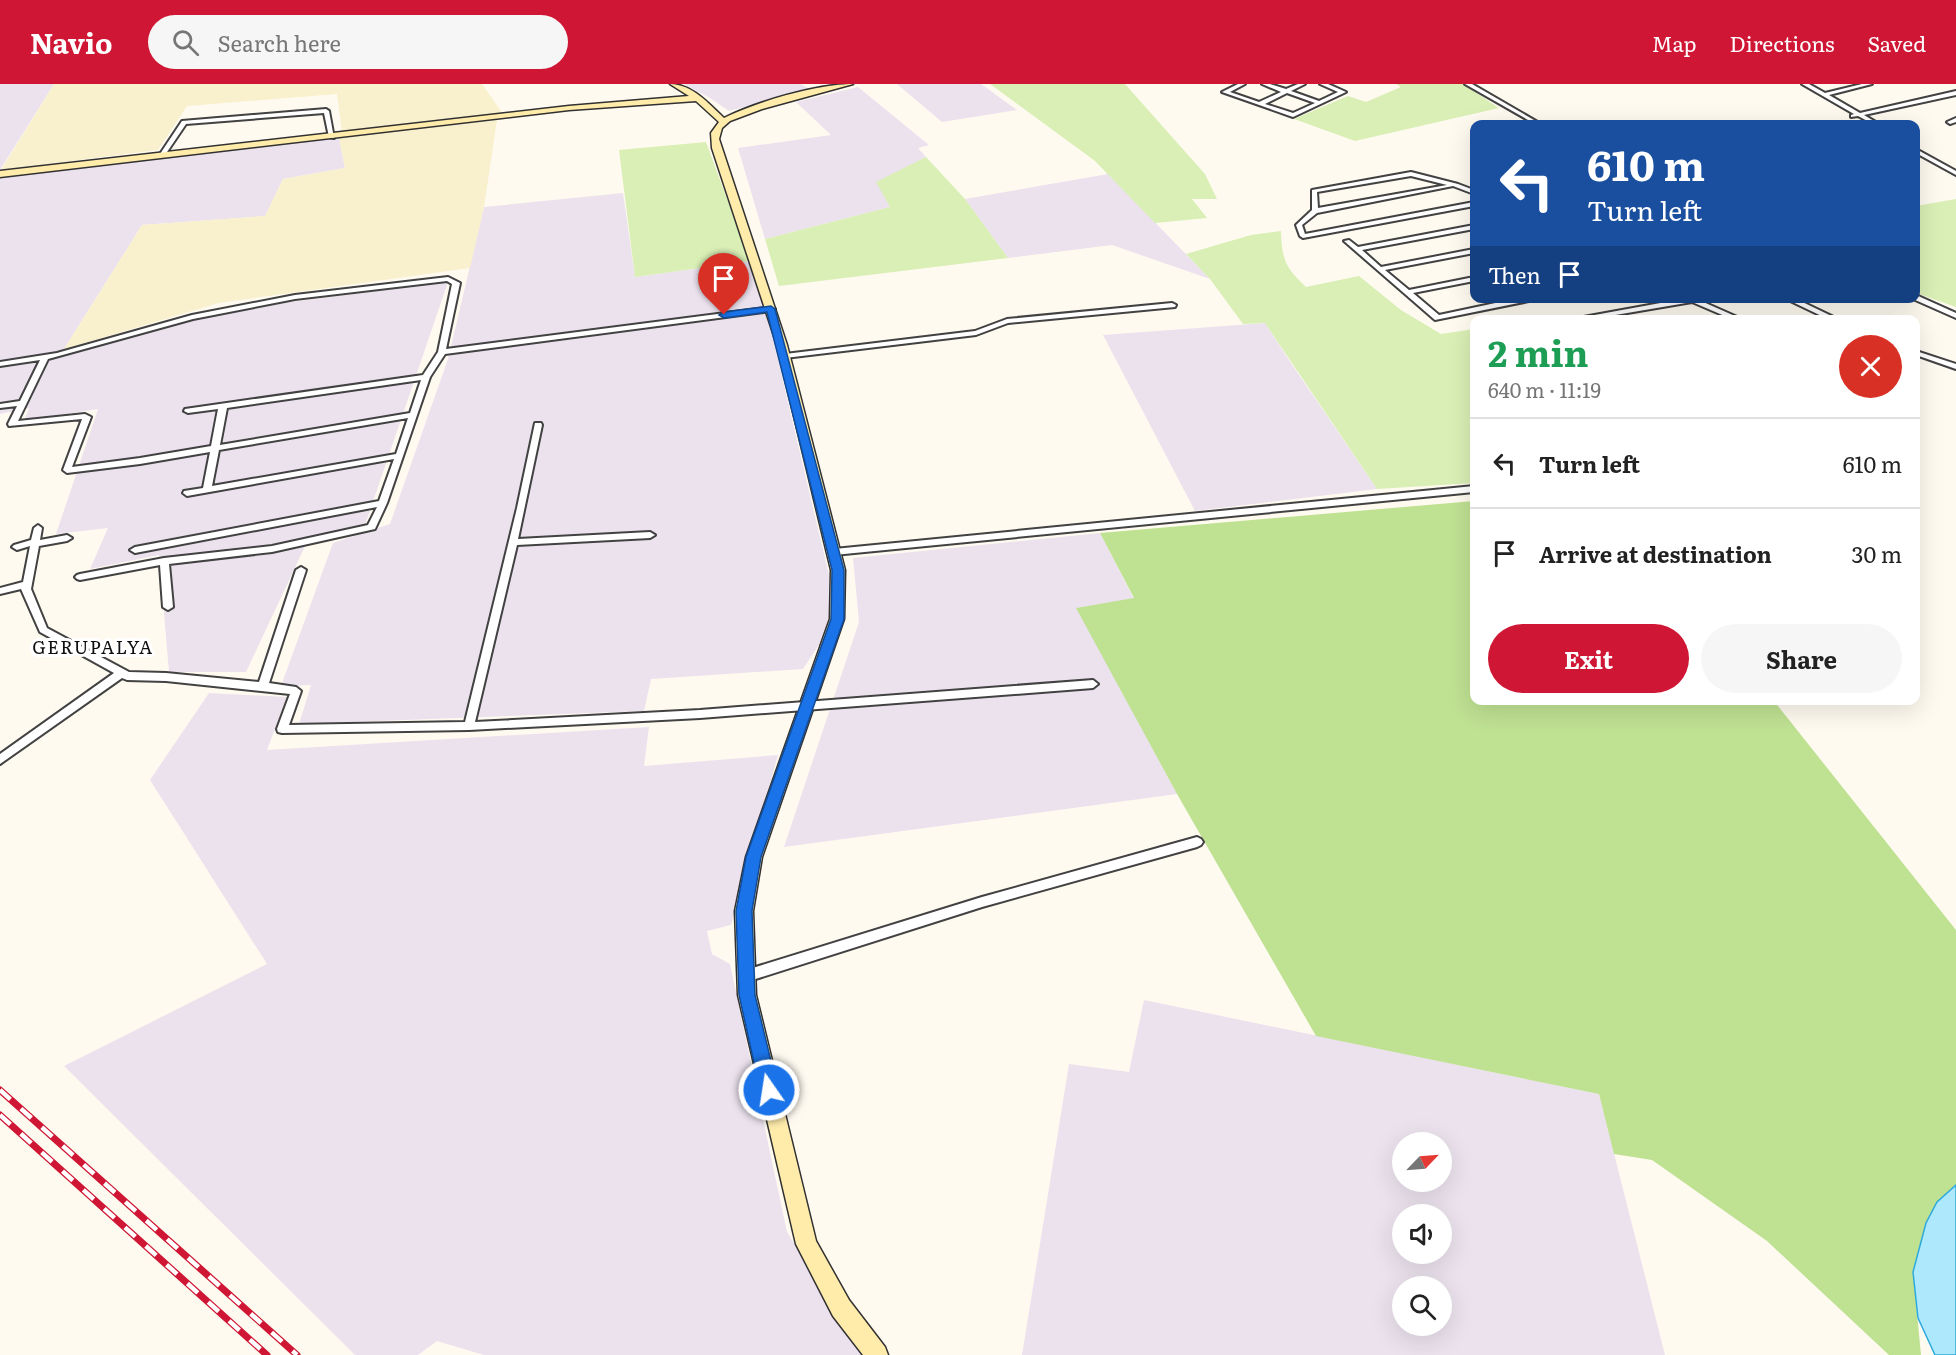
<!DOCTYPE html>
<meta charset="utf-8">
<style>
body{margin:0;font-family:Literata,serif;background:#f6f6f6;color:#222;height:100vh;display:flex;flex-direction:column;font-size:22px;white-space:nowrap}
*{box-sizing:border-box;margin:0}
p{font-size:20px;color:#767676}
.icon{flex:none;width:33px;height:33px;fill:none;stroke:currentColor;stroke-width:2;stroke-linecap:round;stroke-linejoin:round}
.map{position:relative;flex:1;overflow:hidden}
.panel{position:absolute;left:1470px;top:231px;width:450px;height:390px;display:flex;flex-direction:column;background:#fff;border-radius:12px;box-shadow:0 6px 24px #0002}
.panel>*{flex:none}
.guide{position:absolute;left:1470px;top:36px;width:450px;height:183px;border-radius:12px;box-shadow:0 6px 24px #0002;background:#1a4fa0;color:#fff;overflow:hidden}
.needle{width:39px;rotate:65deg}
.controls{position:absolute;left:1392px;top:1048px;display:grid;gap:12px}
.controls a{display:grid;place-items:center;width:60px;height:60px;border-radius:50%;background:#fff;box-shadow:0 6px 24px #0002;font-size:30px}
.pin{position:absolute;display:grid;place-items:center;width:51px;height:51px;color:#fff;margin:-62px -26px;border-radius:50% 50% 50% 0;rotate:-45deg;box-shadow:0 0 6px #0007}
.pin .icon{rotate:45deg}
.me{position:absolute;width:66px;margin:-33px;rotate:347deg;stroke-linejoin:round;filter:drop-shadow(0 0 4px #0008)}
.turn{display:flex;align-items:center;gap:21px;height:126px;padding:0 18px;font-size:27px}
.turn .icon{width:78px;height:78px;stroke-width:2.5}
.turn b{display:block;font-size:42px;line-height:51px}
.then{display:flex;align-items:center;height:57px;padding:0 18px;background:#0003;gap:12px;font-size:22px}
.round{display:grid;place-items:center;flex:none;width:63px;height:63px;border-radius:32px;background:#f6f6f6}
.head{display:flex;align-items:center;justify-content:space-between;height:102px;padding:0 18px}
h1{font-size:36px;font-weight:700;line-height:45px;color:#1e9e55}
.primary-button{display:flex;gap:12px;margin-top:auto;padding:12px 18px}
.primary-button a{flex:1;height:69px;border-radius:36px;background:#cf1634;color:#fff;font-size:24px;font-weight:700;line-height:69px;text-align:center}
.primary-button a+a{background:#f6f6f6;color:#222}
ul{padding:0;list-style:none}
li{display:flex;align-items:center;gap:18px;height:90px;padding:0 18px;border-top:2px solid #e0e0e0}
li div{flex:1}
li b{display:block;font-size:22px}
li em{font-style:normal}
header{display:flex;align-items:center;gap:36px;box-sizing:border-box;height:84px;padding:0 30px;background:#cf1634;color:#fff}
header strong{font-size:28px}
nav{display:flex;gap:33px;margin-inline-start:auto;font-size:21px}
.search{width:420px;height:54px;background:#f6f6f6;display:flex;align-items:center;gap:15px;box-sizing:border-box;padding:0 21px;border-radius:33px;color:#767676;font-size:22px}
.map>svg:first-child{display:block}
.industrial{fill:#ebe2ee;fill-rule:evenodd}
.farmland{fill:#f9f0cd}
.green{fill:#d9efb5}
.forest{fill:#bfe192}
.water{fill:#aee8fd;stroke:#2daadc;stroke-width:1.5}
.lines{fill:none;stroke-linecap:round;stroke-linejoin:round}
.street-casing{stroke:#424242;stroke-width:4}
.secondary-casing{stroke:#313131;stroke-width:3}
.street{fill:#fff;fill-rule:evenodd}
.secondary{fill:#ffecab;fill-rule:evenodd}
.rail-casing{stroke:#cf1634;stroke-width:7}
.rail{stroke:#fff;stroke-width:4.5;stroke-dasharray:14;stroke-linecap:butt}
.route{fill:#1a73e8;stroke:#114b97;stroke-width:1.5}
.labels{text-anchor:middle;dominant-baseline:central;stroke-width:6;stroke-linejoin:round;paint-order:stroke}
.neighbourhood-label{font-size:18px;letter-spacing:1.5px;fill:#0f0f0f;stroke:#fff}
</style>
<header>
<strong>Navio</strong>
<div class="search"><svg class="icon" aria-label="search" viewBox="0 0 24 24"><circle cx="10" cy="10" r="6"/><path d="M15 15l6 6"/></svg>Search here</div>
<nav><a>Map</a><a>Directions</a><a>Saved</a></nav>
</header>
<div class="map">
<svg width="1956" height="1271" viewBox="0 0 1956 1271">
<rect width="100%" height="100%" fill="#fffaf0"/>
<g class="industrial">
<polygon points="0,0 54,0 0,86"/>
<polygon points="684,0 801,0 810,6 729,27 710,14"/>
<polygon points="897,0 981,0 1017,26 942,38"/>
<polygon points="858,3 929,61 918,64 926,73 877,98 890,123 765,155 738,64 831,51 796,18"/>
<polygon points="339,54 345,84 283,95 265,132 142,141 64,265 236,225 448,198 365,441 307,458 246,588 169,588 159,471 90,485 108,444 56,450 98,325 24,337 29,324 0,330 0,94"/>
<polygon points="1108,90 1210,195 1112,161 1008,174 965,115"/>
<polygon points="623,109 635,193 750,177 773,255 829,491 829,546 803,585 651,595 644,627 299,640 311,601 281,602 333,459 390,440 448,275 484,123"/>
<polygon points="1265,239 1293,282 1377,405 1195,427 1103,251"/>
<polygon points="1100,449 1134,515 1077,524 1177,710 784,763 859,538 853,474"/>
<polygon points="209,609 287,613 267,666 649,643 644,682 778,671 731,841 707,847 712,870 730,880 787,1148 864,1271 484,1271 437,1257 418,1271 355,1271 64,982 267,880 150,696"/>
<path d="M1144 916 1599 1010 1665 1271H1022L1069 980 1129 988ZM1402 1059H1442V1098H1402ZM1402 1131H1442V1170H1402ZM1402 1203H1442V1242H1402Z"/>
</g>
<g class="farmland">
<polygon points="54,0 482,0 503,30 342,48 337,10 187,22 158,66 1,86"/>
<polygon points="497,36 484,123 470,184 219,219 64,265 142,141 265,132 283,95 345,84 339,54"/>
</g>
<g class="green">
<polygon points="990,0 1125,0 1205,90 1217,115 1192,115 1207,134 1155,139 1095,77"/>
<polygon points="1396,0 1463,0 1499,24 1355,57 1294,35 1348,12 1366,18 1401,3"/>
<polygon points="706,58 750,177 635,193 619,66"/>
<polygon points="926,73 965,115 1008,174 779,202 765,155 890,123 876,98"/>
<polygon points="1956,115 1956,223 1916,209 1916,122"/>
<path d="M1281 147C1282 176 1285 183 1306 203L1359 192 1401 226 1441 250 1474 245V399L1377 405 1265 239 1243 240 1210 195 1186 170 1251 151Z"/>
</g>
<polygon class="forest" points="1474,417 1474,616 1774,617 1956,846 1956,1101 1937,1118 1913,1188 1921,1271 1889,1271 1767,1157 1652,1076 1614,1070 1599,1010 1316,952 1177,710 1076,524 1134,514 1100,449"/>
<polygon class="water" points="1956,1101 1956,1271 1935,1271 1918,1234 1913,1188 1926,1139 1937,1118"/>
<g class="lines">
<defs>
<g id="street">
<path d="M1238 0H1245L1230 8 1259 18 1281 8 1262 0H1270L1286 5 1298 0H1305L1291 7 1319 17 1338 8 1320 0H1328L1346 8 1293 33 1222 8ZM1287 9 1315 19 1293 29 1265 20Z"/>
<polygon points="1465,0 1472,0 1541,40 1535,40"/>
<polygon points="1802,0 1809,0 1825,9 1862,0 1872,0 1829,11 1860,29 1956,7 1956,11 1864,31 1879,40 1873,40 1858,32 1851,33 1851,31 1854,30"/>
<polygon points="326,25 329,27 334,54 329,53 324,29 186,40 165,71 160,70 182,37"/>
<polygon points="1956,34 1956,38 1950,40 1947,38"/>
<polygon points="1916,65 1956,87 1956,91 1916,69"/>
<path d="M1411 88 1458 100 1474 106V110L1453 102 1317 129 1302 141 1305 150 1474 118V122L1303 154 1300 152 1296 141 1312 126V106ZM1411 92 1447 101 1318 124 1317 108Z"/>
<polygon points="1474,141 1474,145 1362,166 1381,183 1474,165 1474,169 1385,186 1409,206 1474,193 1474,197 1413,209 1439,231 1519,214 1534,216 1435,236 1344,157 1349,156 1358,163"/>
<path d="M448 193 460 199 446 265 771 223 775 225 771 227 445 270 430 293 387 419 375 445 272 468 169 480 173 523 168 526 163 523 160 481 80 496 77 495 75 493 77 491 80 490 164 474 272 462 368 441 377 423 135 469 130 466 135 463 379 417 394 375 187 412 183 409 184 407 203 404 210 368 140 380 67 389 63 386 82 335 9 342 8 340 17 322 0 324V320L20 317 40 276 0 282V278L57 269 192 231 295 211ZM447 197 452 200 438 268 423 291 185 325 184 327 188 329 218 325 211 362 140 374 72 383 91 333 85 330 18 337 48 275 193 235 295 215ZM421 296 410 329 220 361 227 324ZM408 334 396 370 212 402 219 366Z"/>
<polygon points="1916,211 1956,229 1956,234 1913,215 1916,214"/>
<polygon points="1688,214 1707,214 1701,217 1744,236 1734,236 1692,218 1586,236 1567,236"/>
<polygon points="1784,214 1794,214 1840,236 1830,236"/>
<polygon points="1172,219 1176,221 1175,223 1008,239 976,251 785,274 781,272 785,270 975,247 1007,235"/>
<polygon points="1916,267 1956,280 1956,285 1916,271"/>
<polygon points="535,339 541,339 542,341 518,455 650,448 655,451 650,454 517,461 475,638 700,626 1093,596 1098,600 1093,604 700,634 469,646 282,649 278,648 277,645 290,610 166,597 127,596 122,594 0,680 0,670 114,589 40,548 21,505 0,510 0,504 23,498 30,462 17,466 12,463 14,461 31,456 34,444 38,441 42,444 40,456 67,451 72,454 67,457 39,462 31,505 47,544 129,588 166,589 259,598 296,486 301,483 306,486 269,599 296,603 301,607 289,641 465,638 517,424"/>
<polygon points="1474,402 1474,408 834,471 829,468 834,465"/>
<polygon points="1197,753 1201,755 1203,758 1201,761 1197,763 982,823 746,898 742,896 740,892 742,888 746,886 982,813"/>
</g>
<path id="secondary" d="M670 0C692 0 709 20 724 34 756 18 817 0 853 0L762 25 730 37 722 44 719 55 787 261 845 486 844 535 762 773 753 827 756 911 816 1157 849 1216 885 1263 888 1271H863L833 1232 796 1160 738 911 735 827 746 773 830 535 831 486 777 261 712 64 711 49 719 38 696 17 569 26 0 93V87L569 22 689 12Z"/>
</defs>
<use href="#street" class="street-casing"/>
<use href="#secondary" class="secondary-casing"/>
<use href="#street" class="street"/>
<use href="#secondary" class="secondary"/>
<defs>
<g id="rail">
<polyline points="0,1006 297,1271"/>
<polyline points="0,1031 267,1271"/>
</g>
</defs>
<use href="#rail" class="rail-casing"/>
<use href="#rail" class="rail"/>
</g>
<polygon class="route" points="771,222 775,225 844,486 844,535 761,773 752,827 755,911 778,1006 775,1012 769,1015 763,1012 760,1006 739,911 736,827 746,773 831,535 832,486 767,228 724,234 719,231 724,228"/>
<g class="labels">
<g class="neighbourhood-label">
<text x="93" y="562">GERUPALYA</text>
</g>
</g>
</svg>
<div class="controls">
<a><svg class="needle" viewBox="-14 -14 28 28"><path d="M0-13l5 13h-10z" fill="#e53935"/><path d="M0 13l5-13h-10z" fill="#767676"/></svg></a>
<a><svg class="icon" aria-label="sound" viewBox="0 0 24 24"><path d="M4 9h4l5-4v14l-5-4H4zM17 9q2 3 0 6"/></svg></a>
<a><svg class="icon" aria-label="search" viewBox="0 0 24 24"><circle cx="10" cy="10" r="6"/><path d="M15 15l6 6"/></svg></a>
</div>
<div class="pin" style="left:724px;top:231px;background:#d93025"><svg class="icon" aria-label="arrive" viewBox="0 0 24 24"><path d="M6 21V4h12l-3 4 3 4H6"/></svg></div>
<svg class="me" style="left:769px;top:1006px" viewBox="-20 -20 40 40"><circle r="17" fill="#1a73e8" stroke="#fff" stroke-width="3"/><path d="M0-11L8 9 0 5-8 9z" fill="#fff"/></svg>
<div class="guide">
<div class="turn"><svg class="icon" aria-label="left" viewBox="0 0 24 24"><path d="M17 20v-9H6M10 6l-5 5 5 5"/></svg><div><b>610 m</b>Turn left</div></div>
<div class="then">Then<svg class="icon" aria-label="arrive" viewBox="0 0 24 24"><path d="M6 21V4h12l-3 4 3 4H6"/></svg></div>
</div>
<section class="panel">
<div class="head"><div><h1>2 min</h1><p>640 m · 11:19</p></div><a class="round" style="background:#d93025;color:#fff"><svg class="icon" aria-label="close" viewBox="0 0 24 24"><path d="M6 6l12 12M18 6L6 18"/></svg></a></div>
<ul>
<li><svg class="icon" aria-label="left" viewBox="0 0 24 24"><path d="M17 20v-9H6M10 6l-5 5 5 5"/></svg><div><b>Turn left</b></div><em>610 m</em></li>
<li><svg class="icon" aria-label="arrive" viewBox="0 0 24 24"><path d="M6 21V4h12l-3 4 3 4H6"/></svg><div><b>Arrive at destination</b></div><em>30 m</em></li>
</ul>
<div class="primary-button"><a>Exit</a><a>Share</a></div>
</section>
</div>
